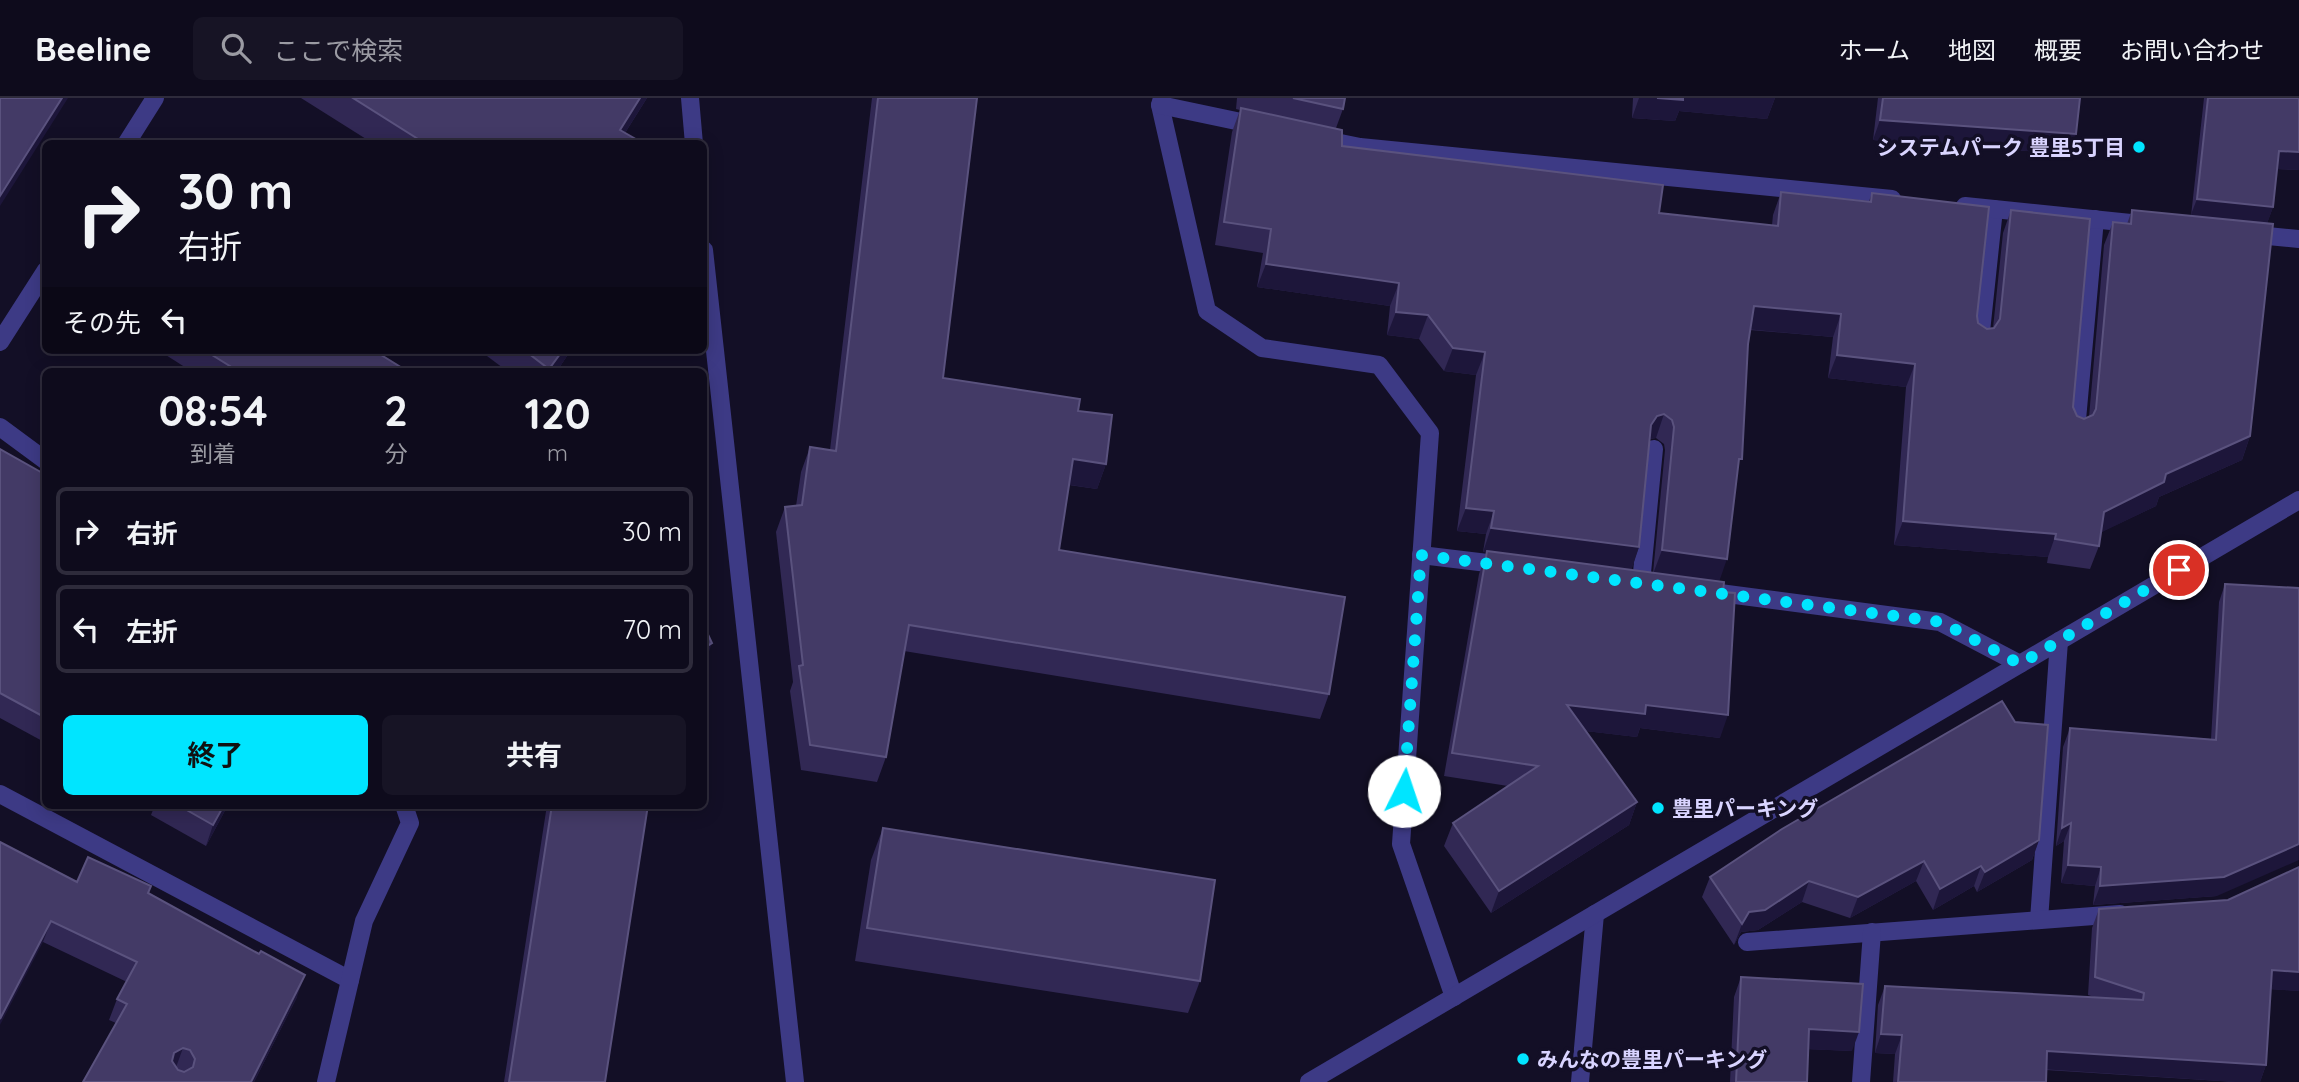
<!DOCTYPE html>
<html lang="ja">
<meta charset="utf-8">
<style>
body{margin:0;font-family:Quicksand,"Noto Sans JP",sans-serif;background:#171425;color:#f1f3f6;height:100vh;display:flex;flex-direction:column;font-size:26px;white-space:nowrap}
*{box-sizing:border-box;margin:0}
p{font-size:23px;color:#9b9ba3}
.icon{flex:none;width:38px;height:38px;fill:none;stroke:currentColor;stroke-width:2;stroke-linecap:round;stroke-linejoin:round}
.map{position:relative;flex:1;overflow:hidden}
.sheet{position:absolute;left:42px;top:270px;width:665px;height:441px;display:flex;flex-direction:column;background:#0e0b1c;border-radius:10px;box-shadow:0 4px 18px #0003,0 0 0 2px #2e2b3b}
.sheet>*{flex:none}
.banner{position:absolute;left:42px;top:42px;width:665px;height:214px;border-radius:10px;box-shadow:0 4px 18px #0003,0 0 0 2px #2e2b3b;background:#0e0b1c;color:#f1f3f6;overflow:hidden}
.pin{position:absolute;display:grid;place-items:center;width:60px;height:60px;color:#fff;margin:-30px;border:4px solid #fff;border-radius:50%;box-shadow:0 2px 7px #0007}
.me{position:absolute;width:77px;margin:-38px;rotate:4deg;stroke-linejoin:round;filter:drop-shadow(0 0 5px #0008)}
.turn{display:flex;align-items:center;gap:24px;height:147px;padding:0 21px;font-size:32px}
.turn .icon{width:91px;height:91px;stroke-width:2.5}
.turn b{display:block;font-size:49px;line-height:60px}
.then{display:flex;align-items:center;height:66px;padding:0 21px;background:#0003;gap:14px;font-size:26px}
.eta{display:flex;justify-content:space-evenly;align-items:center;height:119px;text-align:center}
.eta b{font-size:42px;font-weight:700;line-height:49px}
.action{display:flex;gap:14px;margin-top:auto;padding:14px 21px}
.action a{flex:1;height:80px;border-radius:10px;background:#00e5ff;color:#111;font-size:28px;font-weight:700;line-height:80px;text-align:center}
.action a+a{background:#171425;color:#f1f3f6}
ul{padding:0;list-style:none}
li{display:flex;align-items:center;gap:21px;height:88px;margin:0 14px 10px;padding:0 7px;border:4px solid #2e2b3b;border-radius:10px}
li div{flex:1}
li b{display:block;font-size:26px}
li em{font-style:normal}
header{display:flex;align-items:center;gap:42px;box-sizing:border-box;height:98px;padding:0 35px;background:#0e0b1c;border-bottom:2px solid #2e2b3b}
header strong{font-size:33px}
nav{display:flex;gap:38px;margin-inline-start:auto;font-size:24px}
.search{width:490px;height:63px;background:#171425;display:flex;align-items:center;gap:18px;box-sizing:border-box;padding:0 24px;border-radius:10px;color:#9b9ba3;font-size:26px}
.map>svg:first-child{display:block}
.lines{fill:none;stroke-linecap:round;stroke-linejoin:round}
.service{stroke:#3d3a85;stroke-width:18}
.minor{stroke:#3d3a85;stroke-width:18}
.tertiary{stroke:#3d3a85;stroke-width:18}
.wall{fill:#312854;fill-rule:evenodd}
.shaded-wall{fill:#1d163a}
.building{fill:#433a66;stroke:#5a527e;stroke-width:2;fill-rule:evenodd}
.route{stroke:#00e5ff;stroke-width:12;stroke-dasharray:0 21.6}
.poi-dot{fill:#00e5ff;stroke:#130f26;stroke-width:2.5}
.labels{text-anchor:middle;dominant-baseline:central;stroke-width:7;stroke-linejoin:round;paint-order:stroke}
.poi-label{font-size:21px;font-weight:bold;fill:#d9d4ff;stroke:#130f26;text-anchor:start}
</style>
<header>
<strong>Beeline</strong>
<div class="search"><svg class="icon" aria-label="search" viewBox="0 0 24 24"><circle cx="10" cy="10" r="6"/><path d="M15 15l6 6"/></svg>ここで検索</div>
<nav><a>ホーム</a><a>地図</a><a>概要</a><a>お問い合わせ</a></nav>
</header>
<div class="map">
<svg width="2299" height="984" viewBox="0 0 2299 984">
<rect width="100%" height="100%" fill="#130f26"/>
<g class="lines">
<g class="service">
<polyline points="1980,243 1994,111"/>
<polyline points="2076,333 2095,121"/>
<polyline points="1641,485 1654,351"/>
<polyline points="2039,822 2059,543"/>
</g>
<g class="minor">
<polyline points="690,0 694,46"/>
<polyline points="1162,0 1160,7 1207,213 1262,250 1379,267 1430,335 1401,746 1454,899"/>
<polyline points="1160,7 1260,28"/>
<polyline points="1321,41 1360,49 1892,101"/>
<polyline points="126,46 155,0"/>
<polyline points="1965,108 2150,127"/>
<polyline points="2247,136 2299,141"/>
<polyline points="704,152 795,984"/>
<polyline points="0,244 46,172"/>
<polyline points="0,329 46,363"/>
<polyline points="1421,457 1504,467"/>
<polyline points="1712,494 1940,524 2020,566"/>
<polyline points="0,696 350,882"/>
<polyline points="1747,844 2120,816"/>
<polyline points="326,984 364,823 410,725 404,707"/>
<polyline points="1580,984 1595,816"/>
<polyline points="1861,984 1872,834"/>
</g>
<polyline class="tertiary" points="1309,984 2299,402"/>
</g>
<g class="wall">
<polygon points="301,0 647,0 625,35 638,46 374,46"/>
<polygon points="872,0 977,0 943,280 1078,313 1106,366 1097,391 1069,387 1059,452 1329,596 1320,621 904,553 886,659 877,684 801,672 790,593 793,584 776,434 785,409 796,408 801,374 810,349 830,352"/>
<path d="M1237 0H1345L1343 11 1336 30 1342 48 1659 115 1772 127 1773 117 1781 94 1869 103 1872 95 1977 218 1978 225 1987 231 1993 230 2003 135 2011 112 2073 309 2077 318 2084 321 2089 319 2104 147 2113 124 2127 126 2132 112 2191 118 2204 0H2299V72L2277 71 2273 109 2267 125 2250 338 2242 362 2159 399 2156 408 2101 434 2099 448 2090 471 2047 465 2048 459 1894 447 1906 289 1828 280 1833 239 1750 232 1748 246 1737 374 1719 483 1723 494 1720 640 1640 630 1637 639 1586 633 1637 704 1629 727 1491 815 1444 748 1453 725 1508 688 1444 678 1479 476 1487 454H1483L1486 436 1457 433 1476 277 1444 273 1419 241 1387 237 1390 208 1257 189 1263 155 1215 147 1232 34 1240 12 1236 11ZM1656 340 1664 346 1665 352 1653 475 1631 472 1639 449 1650 341Z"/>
<polygon points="1633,0 1775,0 1767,21 1679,13 1675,23 1632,20"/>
<polygon points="1878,0 2080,0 2069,56 1873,42"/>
<polygon points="158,252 373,252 407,273 191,273"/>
<polygon points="479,252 571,252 557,273 507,273"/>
<polygon points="0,351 46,377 46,645 0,620"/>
<polygon points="2225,486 2217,798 2093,807 2095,788 2061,785 2064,743 2056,748 2063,649 2070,630 2211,641 2219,504"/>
<polygon points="155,707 228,707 206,748 151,717"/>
<polygon points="547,707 648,707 605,984 504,984"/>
<polygon points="883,730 1200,883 1188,915 855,863 871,762"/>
<polygon points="2039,742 2032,762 1977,794 1974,788 1933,812 1916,783 1850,820 1802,804 1758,832 1741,834 1734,847 1702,799 1710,779"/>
<polygon points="0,744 77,784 148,796 297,899 254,984 83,984 116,925 109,922 117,901 127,884 43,844"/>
<polygon points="2299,769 2299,893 2271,891 2266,967 2260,984 2236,984 2046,972 2046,984 1893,984 1895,956 1875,955 1878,907 1885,888 2097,900 2088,897 2092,830 2099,811 2228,802"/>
<polygon points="1741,879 1852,953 1808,951 1807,984 1730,984 1734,899"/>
</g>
<g class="shaded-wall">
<polygon points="62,0 68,0 0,108 0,98"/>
<polygon points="640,0 647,0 618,46 620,32"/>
<polygon points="1639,0 1775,0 1767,21 1679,13 1675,23 1632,20"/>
<polygon points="1880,22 2076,36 2069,56 1873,42"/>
<polygon points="2279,53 2299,54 2299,72 2273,71"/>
<polygon points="2197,101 2273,109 2267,126 2190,119"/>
<polygon points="1266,166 1399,185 1390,208 1257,189"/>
<polygon points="1754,208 1841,216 1833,239 1746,231"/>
<polygon points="1396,214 1428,217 1419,241 1387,237"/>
<polygon points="1453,250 1485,254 1476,277 1444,273"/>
<polygon points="563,252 571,252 557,273 549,273"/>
<polygon points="1837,257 1915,266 1906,289 1828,280"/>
<polygon points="1664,316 1656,340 1649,341 1651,327 1657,318"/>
<polygon points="2250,338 2242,362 2159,399 2156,408 2096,437 2104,414 2166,376"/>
<polygon points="1073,361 1106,366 1097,391 1064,386"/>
<polygon points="1466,410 1494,413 1486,436 1457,433"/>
<polygon points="1903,423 2056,436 2048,459 1894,447"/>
<polygon points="1491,430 1639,449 1631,473 1483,454"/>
<polygon points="1662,452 1727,461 1719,484 1653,476"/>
<polygon points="712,545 704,568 704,550"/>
<polygon points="1567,607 1646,607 1728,617 1720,640 1640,630 1637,639 1559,630"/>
<polygon points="1637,704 1629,727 1491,815 1499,793"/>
<polygon points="224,707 228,707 206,748 213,727"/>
<polygon points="2071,725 2064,743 2056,748 2062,730"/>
<polygon points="2039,742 2032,762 1977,794 1985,774"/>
<polygon points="2299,746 2299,762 2217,798 2093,807 2100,788"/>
<polygon points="1924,763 1916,783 1850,820 1858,799"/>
<polygon points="2068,767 2101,769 2095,788 2061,785"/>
<polygon points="1981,768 1974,788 1933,812 1940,791"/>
<polygon points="1809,783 1802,804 1758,832 1741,834 1734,847 1742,826 1749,814"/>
<polygon points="51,823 43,844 0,927 0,921"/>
<polygon points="2272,872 2299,874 2299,893 2265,891"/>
<polygon points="305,877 297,899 254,984 251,984"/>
<polygon points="1809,931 1859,934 1852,953 1802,951"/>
<polygon points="1881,936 1902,937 1895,956 1875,955"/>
<polygon points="183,950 175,972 167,977 174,955"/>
<polygon points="2047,953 2266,967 2260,984 2236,984 2041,971"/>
</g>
<g class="building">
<polygon points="0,0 62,0 0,98"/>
<polygon points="353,0 640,0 620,32 639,43 638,46 426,46"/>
<polygon points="878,0 977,0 943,280 1080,301 1078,313 1112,317 1106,366 1073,361 1059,452 1345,499 1329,596 909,527 886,659 810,647 799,568 803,567 785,409 802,407 810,349 836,353"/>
<polygon points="1293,0 1345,0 1343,11"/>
<polygon points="1657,0 1683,0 1683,2"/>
<polygon points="1883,0 2080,0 2076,36 1880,22"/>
<polygon points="2208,0 2299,0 2299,54 2279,53 2273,109 2197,101"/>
<polygon points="1241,10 1342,32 1342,48 1663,87 1659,115 1778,128 1781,94 1871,104 1872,95 1989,109 1977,218 1978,225 1987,231 1994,230 2000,221 2011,112 2090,121 2073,309 2077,318 2084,321 2093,317 2096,311 2113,124 2131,126 2132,112 2273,126 2250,338 2166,376 2164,384 2104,414 2099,448 2055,441 2056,436 1903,423 1915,266 1837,257 1841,216 1754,208 1748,246 1742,361 1739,361 1727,461 1662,452 1674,329 1672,322 1664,316 1657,318 1651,327 1639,449 1491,430 1494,413 1466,410 1485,254 1453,250 1428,217 1396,214 1399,185 1266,166 1271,131 1224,124"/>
<polygon points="204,252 373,252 407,273 238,273"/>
<polygon points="524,252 563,252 549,271"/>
<polygon points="0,351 46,377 46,404 43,409 46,410 46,620 0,595"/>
<polygon points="1487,453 1724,484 1723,494 1735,495 1728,617 1646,607 1645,616 1567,607 1637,704 1499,793 1453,725 1538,668 1452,655"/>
<polygon points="2225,486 2299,490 2299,746 2224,779 2100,788 2101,769 2068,767 2071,725 2062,730 2070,630 2216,642"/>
<polygon points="704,528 712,545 704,550"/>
<polygon points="2002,603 2015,624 2048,627 2039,742 1985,774 1981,768 1940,791 1924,763 1858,799 1809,783 1765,812 1749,814 1742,826 1710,779 1782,731"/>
<polygon points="178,707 224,707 213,727"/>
<polygon points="552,707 648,707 605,984 509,984"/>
<polygon points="883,730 1215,782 1200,883 867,830"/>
<path d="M0 744 77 784 88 759 151 788 148 795 259 856 261 853 305 877 251 984H83L127 906 117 901 137 864 51 823 0 921ZM183 950 190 952 195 961 193 969 184 974 178 972 172 963 174 955Z"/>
<polygon points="2299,769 2299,874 2272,872 2266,967 2047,953 2046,984 1898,984 1902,937 1881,936 1885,888 2143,902 2144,895 2095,879 2099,811 2228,802"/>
<polygon points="1741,879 1863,886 1859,934 1809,931 1807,984 1736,984"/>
</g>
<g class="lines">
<polyline class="route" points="1404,693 1421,457 1941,524 2020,566 2179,472"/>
</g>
<g class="poi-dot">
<circle cx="2139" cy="49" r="7"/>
<circle cx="1658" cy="710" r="7"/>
<circle cx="1523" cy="961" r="7"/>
</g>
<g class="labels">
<g class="poi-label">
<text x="2125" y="49" text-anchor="end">システムパーク 豊里5丁目</text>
<text x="1672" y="710">豊里パーキング</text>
<text x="1537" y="961">みんなの豊里パーキング</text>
</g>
</g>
</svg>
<div class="pin" style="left:2179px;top:472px;background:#d93025"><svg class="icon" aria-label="arrive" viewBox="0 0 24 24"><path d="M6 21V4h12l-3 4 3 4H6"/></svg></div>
<svg class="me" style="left:1404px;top:693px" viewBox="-20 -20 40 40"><circle r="19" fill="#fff"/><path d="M0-13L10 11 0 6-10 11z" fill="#00e5ff"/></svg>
<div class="banner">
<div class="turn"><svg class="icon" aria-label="right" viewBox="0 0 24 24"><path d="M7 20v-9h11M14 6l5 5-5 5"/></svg><div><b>30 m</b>右折</div></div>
<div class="then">その先<svg class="icon" aria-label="left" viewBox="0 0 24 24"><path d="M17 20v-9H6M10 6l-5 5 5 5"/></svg></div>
</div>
<section class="sheet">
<div class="eta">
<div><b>08:54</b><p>到着</p></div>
<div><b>2</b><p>分</p></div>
<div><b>120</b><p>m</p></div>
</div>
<ul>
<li><svg class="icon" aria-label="right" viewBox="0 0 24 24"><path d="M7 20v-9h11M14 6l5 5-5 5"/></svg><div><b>右折</b></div><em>30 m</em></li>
<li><svg class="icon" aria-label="left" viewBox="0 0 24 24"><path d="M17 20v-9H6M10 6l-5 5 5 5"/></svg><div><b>左折</b></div><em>70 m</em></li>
</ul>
<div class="action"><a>終了</a><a>共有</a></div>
</section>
</div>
